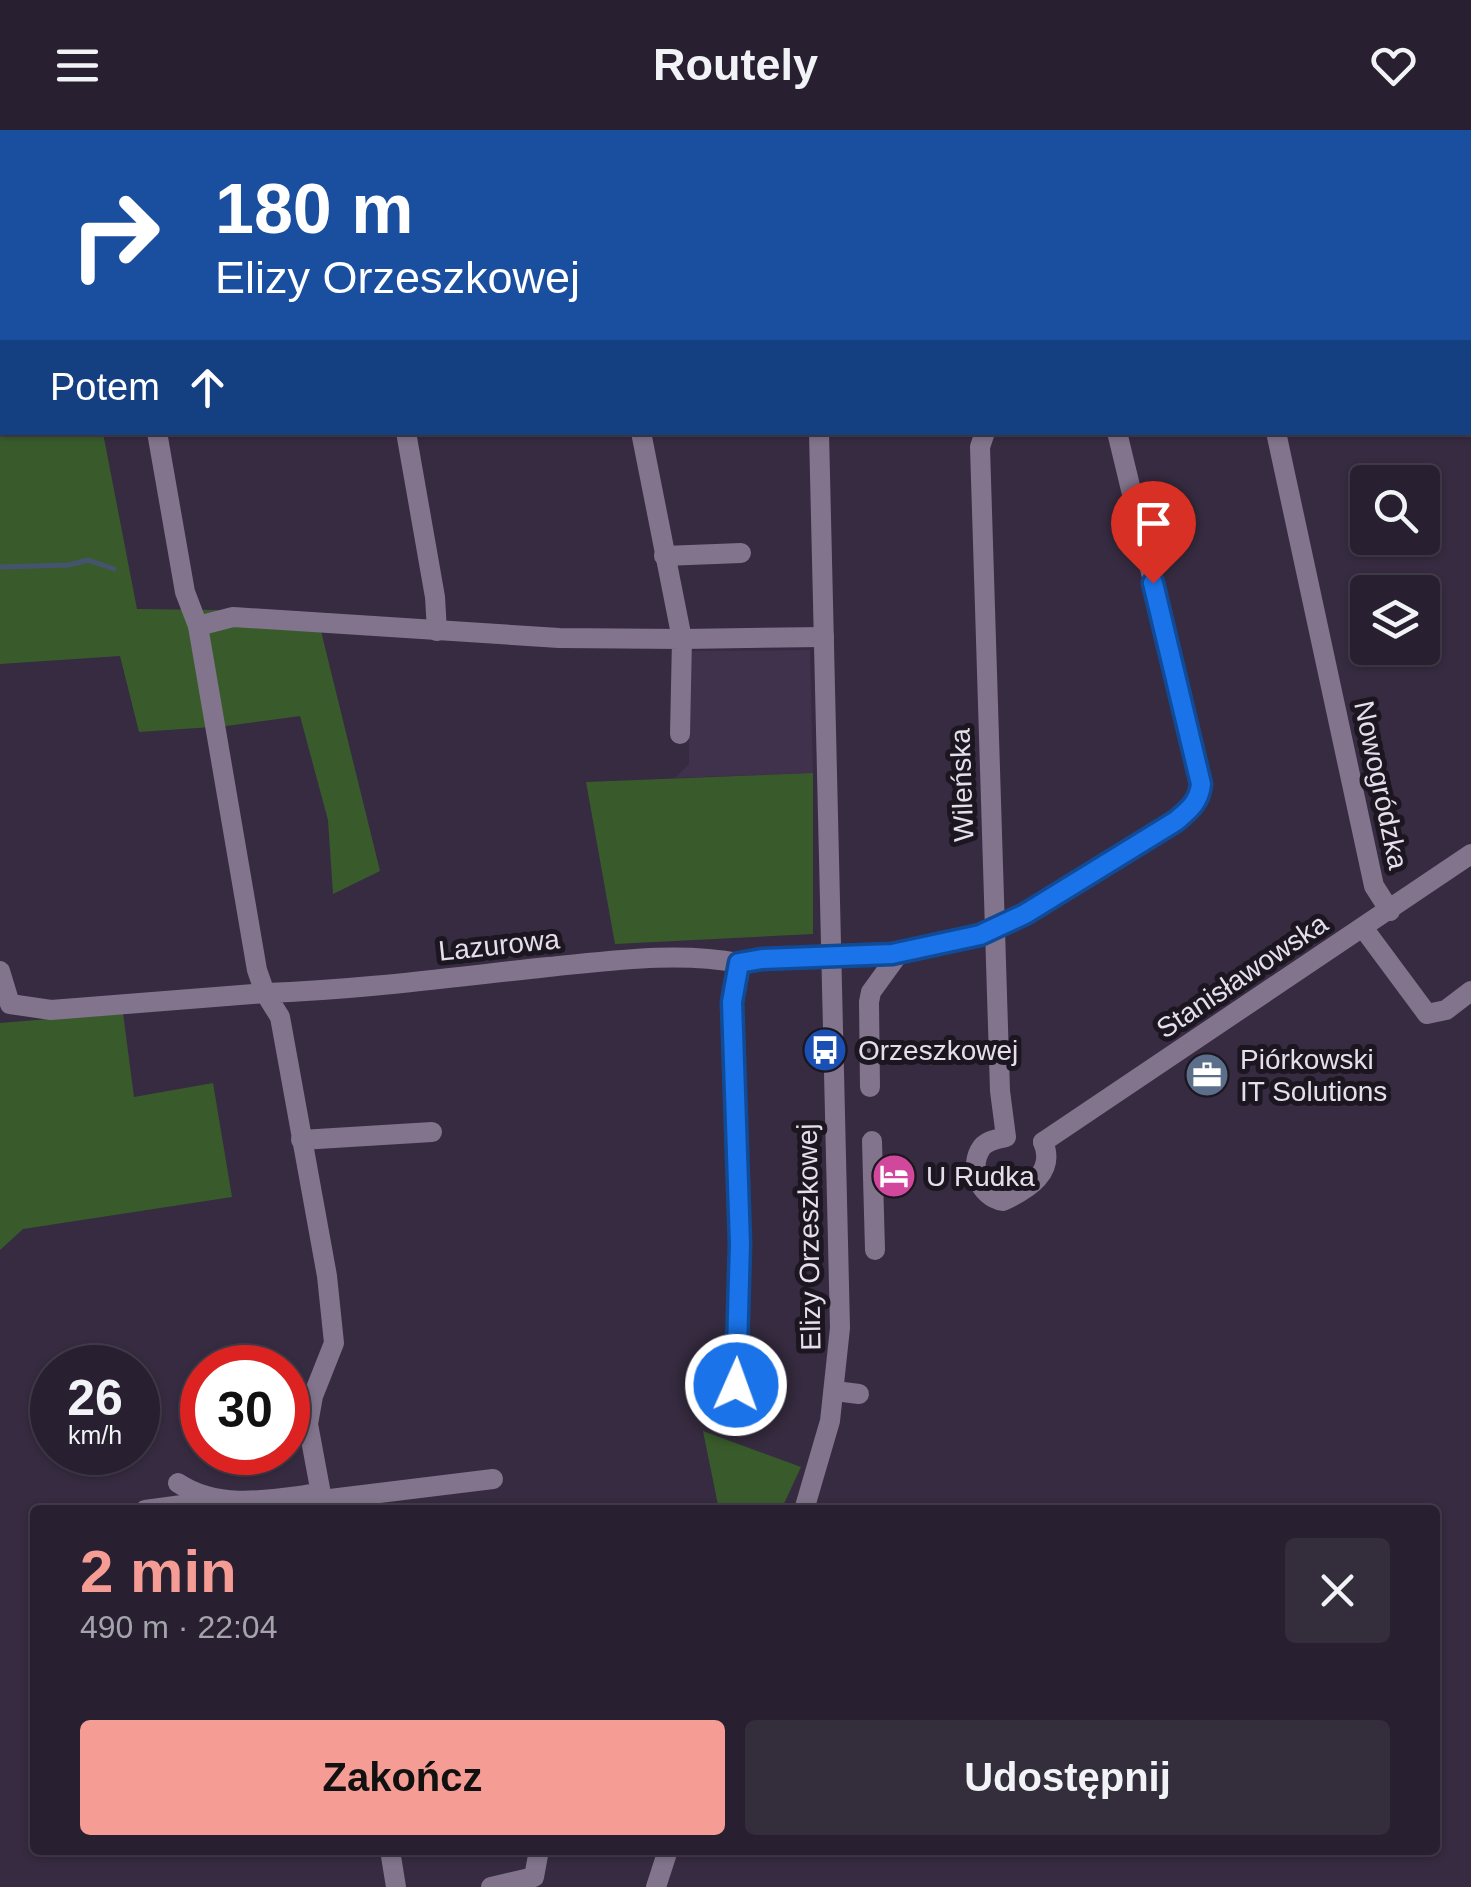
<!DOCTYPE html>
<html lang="pl">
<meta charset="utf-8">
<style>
body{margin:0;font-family:Helvetica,sans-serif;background:#342d3c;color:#f1f3f6;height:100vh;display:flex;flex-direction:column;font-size:38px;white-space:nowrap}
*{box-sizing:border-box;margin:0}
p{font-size:32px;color:#a5a3ab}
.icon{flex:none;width:55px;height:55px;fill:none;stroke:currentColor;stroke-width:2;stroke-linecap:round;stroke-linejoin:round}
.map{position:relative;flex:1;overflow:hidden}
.side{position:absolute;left:30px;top:1375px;width:1410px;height:350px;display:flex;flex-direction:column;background:#282030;border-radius:10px;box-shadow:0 2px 8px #0004,0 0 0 2px #443e4c}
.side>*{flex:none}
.top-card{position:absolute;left:0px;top:0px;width:1472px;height:305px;box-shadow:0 2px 8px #0004,0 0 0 2px #443e4c;background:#1a4fa0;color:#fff;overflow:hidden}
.fabs{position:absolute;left:1350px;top:335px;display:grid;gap:20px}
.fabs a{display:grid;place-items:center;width:90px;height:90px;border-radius:10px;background:#282030;box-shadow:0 2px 8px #0004,0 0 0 2px #443e4c;font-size:50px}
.speed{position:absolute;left:30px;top:1215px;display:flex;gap:20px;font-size:50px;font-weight:700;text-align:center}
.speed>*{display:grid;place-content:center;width:130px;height:130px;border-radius:50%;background:#282030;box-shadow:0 2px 8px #0004,0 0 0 2px #443e4c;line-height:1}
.speed small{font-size:25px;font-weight:400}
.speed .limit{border:15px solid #d22;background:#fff;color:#111}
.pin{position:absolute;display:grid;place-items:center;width:85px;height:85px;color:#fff;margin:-102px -42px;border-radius:50% 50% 50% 0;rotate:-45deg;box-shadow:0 0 10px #0007}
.pin .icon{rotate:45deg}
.me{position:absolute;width:110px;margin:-55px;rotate:2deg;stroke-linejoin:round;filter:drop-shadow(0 0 8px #0008)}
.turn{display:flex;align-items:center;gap:35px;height:210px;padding:0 50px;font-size:45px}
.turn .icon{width:130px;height:130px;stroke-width:2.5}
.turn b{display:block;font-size:70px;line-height:85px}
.then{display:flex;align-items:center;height:95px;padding:0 50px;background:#0003;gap:20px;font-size:38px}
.round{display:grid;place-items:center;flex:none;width:105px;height:105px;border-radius:10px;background:#342d3c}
.overview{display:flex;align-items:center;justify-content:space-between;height:170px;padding:0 50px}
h1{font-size:60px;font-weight:800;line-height:75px;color:#f59c95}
.primary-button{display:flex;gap:20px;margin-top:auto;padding:20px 50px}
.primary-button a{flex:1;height:115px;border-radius:10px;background:#f59c95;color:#111;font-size:40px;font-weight:800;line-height:115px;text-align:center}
.primary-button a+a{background:#342d3c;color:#f1f3f6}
header{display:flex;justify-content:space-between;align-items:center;height:130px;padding:0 50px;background:#282030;font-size:45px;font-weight:800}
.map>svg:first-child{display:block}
.built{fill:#40314c}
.green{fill:#395b2c}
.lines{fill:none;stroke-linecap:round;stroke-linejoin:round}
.stream{stroke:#45546e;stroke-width:5}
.minor{stroke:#81748c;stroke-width:20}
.route-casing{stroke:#114b97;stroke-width:25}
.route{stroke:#1a73e8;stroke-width:18}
.labels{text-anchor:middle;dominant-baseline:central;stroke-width:10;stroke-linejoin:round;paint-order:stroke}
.street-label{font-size:28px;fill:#e5deec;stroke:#1b161f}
.poi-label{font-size:28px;fill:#e5deec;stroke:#1b161f;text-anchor:start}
</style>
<header><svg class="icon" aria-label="menu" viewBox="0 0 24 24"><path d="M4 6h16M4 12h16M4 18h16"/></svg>Routely<svg class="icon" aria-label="heart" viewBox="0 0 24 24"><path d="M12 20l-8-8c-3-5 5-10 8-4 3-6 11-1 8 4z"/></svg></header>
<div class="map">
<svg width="1471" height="1757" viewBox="0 0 1471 1757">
<rect width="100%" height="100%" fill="#362b40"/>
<polygon class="built" points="810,520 813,643 675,648 689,634 688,521"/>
<g class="green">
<rect x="424" y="0" width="244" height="2"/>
<polygon points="1172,0 1471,0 1471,161 1470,2"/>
<polygon points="0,162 2,162 2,302 103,303 137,479 216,480 321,501 380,741 333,764 328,690 300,586 226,596 139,602 120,526 0,534"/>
<polygon points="813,643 813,804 615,814 586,652"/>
<polygon points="123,883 134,967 213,953 232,1067 23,1099 0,1120 0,893"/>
<polygon points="703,1301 801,1337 781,1380 719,1380"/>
</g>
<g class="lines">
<g class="stream">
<polyline points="150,2 153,0"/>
<polyline points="0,168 2,168"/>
<polyline points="0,437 69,435 88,430 114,439"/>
</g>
<g class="minor">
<polyline points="49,0 49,2"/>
<polyline points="317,0 318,2"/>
<polyline points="415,0 415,2"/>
<polyline points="811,0 811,2"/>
<polyline points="131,2 134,0"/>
<polyline points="1010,2 1018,2"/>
<polyline points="1470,196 1471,198"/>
<polyline points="406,302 435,467 437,501"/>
<polyline points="641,302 682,509 824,507"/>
<path d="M985 302 980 317 1000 961 1006 1007C998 1009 988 1010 982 1017 968 1036 979 1067 1003 1071 1029 1059 1056 1042 1043 1012"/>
<polyline points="1276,302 1374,756 1390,781"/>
<polyline points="664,426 741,423"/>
<polyline points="198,496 233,487 559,508 682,509 680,604"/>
<polyline points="1364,799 1427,884 1446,880 1471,861"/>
<polyline points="0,841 10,874 51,880 265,863 257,840 198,496 185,462 157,302"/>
<polyline points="870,957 869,872 871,862 900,822"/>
<polyline points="301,1010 432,1002"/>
<polyline points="872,1011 875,1120"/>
<polyline points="1043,1012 1471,724"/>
<polyline points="835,1261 859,1264"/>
<polyline points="735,1291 739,1114 732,872 739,833 762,829 893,824 980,805 1025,784 1176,691 1200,667 1201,654 1190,604 1117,302"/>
<path d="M178 1353C220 1381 273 1369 320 1363"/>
<polyline points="322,1370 493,1349"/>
<polyline points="145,1380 212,1371"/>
<path d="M324 1380 308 1294 313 1266 334 1213 327 1146 280 887 265 863C359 860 454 847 548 837 610 831 677 821 739 833"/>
<polyline points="804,1380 830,1291 840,1198 819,302"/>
<polyline points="390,1720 396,1757"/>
<polyline points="491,1757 534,1747 539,1720"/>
<polyline points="656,1757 668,1720"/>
</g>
</g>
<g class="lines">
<defs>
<path id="route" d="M736 1255 740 1114 732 872 739 833 762 829 892 824 980 805 1025 784 1176 691C1190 679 1199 672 1201 654L1153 453"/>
</defs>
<use href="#route" class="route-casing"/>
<use href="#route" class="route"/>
</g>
<defs>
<symbol id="bus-disc" viewBox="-11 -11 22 22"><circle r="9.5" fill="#1a4fb4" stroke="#1b161f"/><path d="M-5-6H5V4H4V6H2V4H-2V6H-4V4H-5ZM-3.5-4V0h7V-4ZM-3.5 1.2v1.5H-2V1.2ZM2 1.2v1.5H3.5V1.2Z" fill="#fff"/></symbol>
<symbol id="office-disc" viewBox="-11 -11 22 22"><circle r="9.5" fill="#5c6f8a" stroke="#1b161f"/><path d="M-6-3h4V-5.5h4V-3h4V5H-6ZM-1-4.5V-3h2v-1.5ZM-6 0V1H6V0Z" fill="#fff"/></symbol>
<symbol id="hotel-disc" viewBox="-11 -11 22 22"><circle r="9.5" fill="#d1479c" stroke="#1b161f"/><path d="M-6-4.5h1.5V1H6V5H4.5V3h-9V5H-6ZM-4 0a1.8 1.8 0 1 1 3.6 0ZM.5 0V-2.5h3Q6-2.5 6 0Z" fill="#fff"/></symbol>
</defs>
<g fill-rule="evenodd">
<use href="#bus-disc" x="800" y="895" width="50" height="50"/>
<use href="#office-disc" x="1182" y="920" width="50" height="50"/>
<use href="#hotel-disc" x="869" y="1021" width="50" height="50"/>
</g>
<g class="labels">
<g class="street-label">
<text transform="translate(962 655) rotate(-92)">Wileńska</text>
<text transform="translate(1381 655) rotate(78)">Nowogródzka</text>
<text transform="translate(499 815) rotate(-6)">Lazurowa</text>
<text transform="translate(1242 846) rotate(-34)">Stanisławowska</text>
<text transform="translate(809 1107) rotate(-91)">Elizy Orzeszkowej</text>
</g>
<g class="poi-label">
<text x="858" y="920">Orzeszkowej</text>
<text x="1240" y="929">Piórkowski<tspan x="1240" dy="32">IT Solutions</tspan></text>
<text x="926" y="1046">U Rudka</text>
</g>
</g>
</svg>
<div class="fabs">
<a><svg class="icon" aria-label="search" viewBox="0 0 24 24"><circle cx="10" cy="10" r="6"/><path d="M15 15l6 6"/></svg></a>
<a><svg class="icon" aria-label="layers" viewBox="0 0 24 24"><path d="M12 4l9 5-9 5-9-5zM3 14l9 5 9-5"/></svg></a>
</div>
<div class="speed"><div>26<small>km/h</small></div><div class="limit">30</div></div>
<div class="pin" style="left:1153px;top:453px;background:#d93025"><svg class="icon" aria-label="arrive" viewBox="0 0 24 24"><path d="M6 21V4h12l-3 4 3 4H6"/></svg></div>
<svg class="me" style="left:736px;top:1255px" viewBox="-20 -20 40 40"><circle r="17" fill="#1a73e8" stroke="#fff" stroke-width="3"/><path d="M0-11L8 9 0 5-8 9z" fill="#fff"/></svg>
<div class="top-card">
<div class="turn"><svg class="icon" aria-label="right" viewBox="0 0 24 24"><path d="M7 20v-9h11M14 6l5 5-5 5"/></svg><div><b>180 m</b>Elizy Orzeszkowej</div></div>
<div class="then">Potem<svg class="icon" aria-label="ahead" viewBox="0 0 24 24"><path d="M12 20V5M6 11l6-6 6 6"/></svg></div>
</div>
<section class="side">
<div class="overview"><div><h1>2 min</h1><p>490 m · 22:04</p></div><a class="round"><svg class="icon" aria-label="close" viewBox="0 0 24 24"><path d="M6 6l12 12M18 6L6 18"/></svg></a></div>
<div class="primary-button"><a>Zakończ</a><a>Udostępnij</a></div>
</section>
</div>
